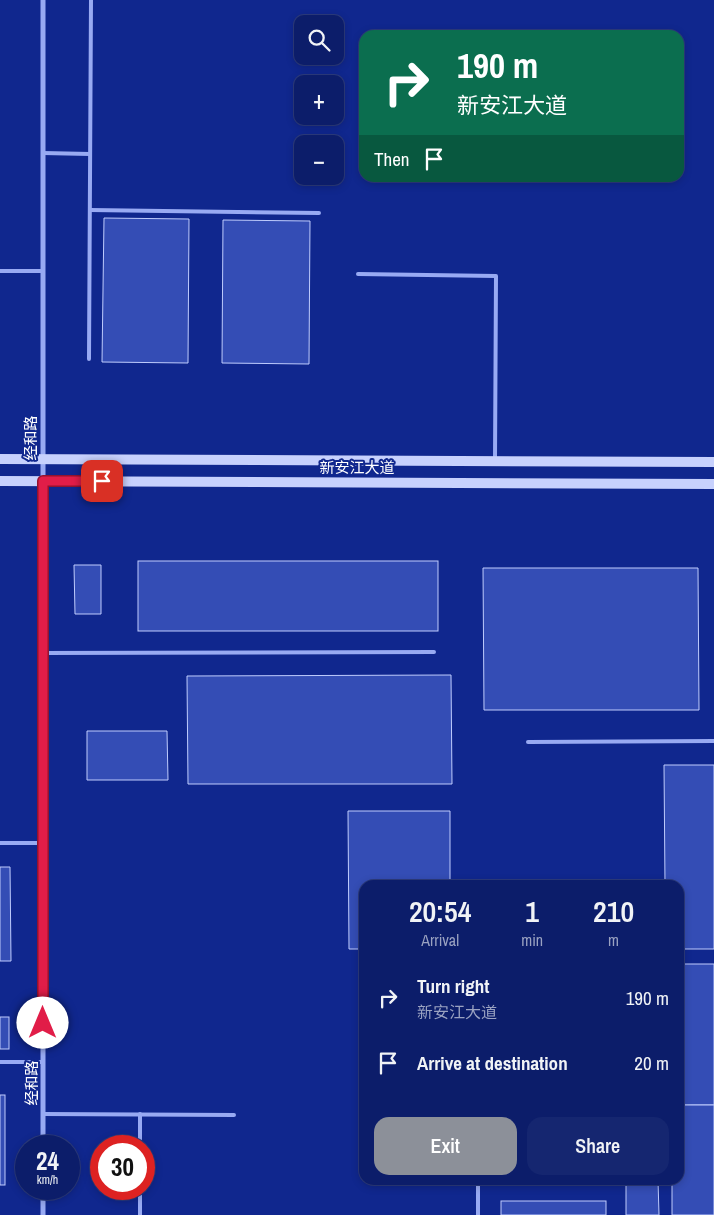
<!DOCTYPE html>
<meta charset="utf-8">
<style>
body{margin:0;font-family:"Archivo Narrow","Noto Sans SC",sans-serif;background:#152670;color:#f1f3f6;height:100vh;display:flex;flex-direction:column;font-size:19px;white-space:nowrap}
*{box-sizing:border-box;margin:0}
p{font-size:16px;color:#9aa2c1}
.icon{flex:none;width:28px;height:28px;fill:none;stroke:currentColor;stroke-width:2;stroke-linecap:round;stroke-linejoin:round}
.map{position:relative;flex:1;overflow:hidden}
.sheet{position:absolute;left:359px;top:880px;width:325px;height:305px;display:flex;flex-direction:column;background:#0c1d6a;border-radius:15px;box-shadow:0 2px 8px #0003,0 0 0 1px #2c3b7e}
.sheet>*{flex:none}
.banner{position:absolute;left:359px;top:30px;width:325px;height:152px;border-radius:15px;box-shadow:0 2px 8px #0003,0 0 0 1px #2c3b7e;background:#0b6e4f;color:#fff;overflow:hidden}
.controls{position:absolute;left:294px;top:15px;display:grid;gap:10px}
.controls a{display:grid;place-items:center;width:50px;height:50px;border-radius:10px;background:#0c1d6a;box-shadow:0 2px 8px #0003,0 0 0 1px #2c3b7e;font-size:25px}
.speed{position:absolute;left:15px;top:1135px;display:flex;gap:10px;font-size:25px;font-weight:700;text-align:center}
.speed>*{display:grid;place-content:center;width:65px;height:65px;border-radius:50%;background:#0c1d6a;box-shadow:0 2px 8px #0003,0 0 0 1px #2c3b7e;line-height:1}
.speed small{font-size:12px;font-weight:400}
.speed .limit{border:8px solid #d22;background:#fff;color:#111}
.pin{position:absolute;display:grid;place-items:center;width:42px;height:42px;color:#fff;margin:-21px;border-radius:10px;box-shadow:0 2px 8px #0006}
.me{position:absolute;width:55px;margin:-28px;rotate:0deg;stroke-linejoin:round;filter:drop-shadow(0 0 4px #0008)}
.turn{display:flex;align-items:center;gap:18px;height:105px;padding:0 15px;font-size:22px}
.turn .icon{width:65px;height:65px;stroke-width:2.5}
.turn b{display:block;font-size:35px;line-height:42px}
.then{display:flex;align-items:center;height:48px;padding:0 15px;background:#0003;gap:10px;font-size:19px}
.eta{display:flex;justify-content:space-evenly;align-items:center;height:85px;text-align:center}
.eta b{font-size:30px;font-weight:600;line-height:35px}
.action{display:flex;gap:10px;margin-top:auto;padding:10px 15px}
.action a{flex:1;height:58px;border-radius:15px;background:#8c9099;color:#fff;font-size:20px;font-weight:600;line-height:58px;text-align:center}
.action a+a{background:#152670;color:#f1f3f6}
ul{padding:0;list-style:none}
li{display:flex;align-items:center;gap:15px;height:65px;padding:0 15px}
li div{flex:1}
li b{display:block;font-size:19px}
li em{font-style:normal}
.map>svg:first-child{display:block}
.building{fill:#344db5;stroke:#bfccfd}
.lines{fill:none;stroke-linecap:round;stroke-linejoin:round}
.service{stroke:#98aaf3;stroke-width:4}
.minor{stroke:#98aaf3;stroke-width:5}
.secondary{stroke:#c7d1fd;stroke-width:10}
.route-casing{stroke:#92132f;stroke-width:12}
.route{stroke:#e11d48;stroke-width:9}
.labels{text-anchor:middle;dominant-baseline:central;stroke-width:4;stroke-linejoin:round;paint-order:stroke}
.street-label{font-size:15px;fill:#fff;stroke:#10278e}
</style>
<div class="map">
<svg width="714" height="1215" viewBox="0 0 714 1215">
<rect width="100%" height="100%" fill="#10278e"/>
<g class="building">
<polygon points="104,218 189,219 188,363 102,362"/>
<polygon points="223,220 310,221 309,364 222,363"/>
<rect x="138" y="561" width="300" height="70"/>
<polygon points="74,565 101,565 101,614 75,614"/>
<polygon points="483,568 698,568 699,710 484,710"/>
<polygon points="451,675 452,784 188,784 187,676"/>
<polygon points="87,731 167,731 168,780 87,780"/>
<polygon points="664,765 714,765 714,949 679,949 679,885 665,885"/>
<polygon points="348,811 450,811 450,885 364,885 364,949 349,949"/>
<polygon points="0,867 10,867 11,961 0,961"/>
<rect x="679" y="964" width="35" height="141"/>
<rect x="0" y="1017" width="9" height="32"/>
<rect x="0" y="1095" width="5" height="90"/>
<polygon points="679,1105 714,1105 714,1215 672,1215 672,1180 679,1180"/>
<polygon points="626,1180 658,1180 659,1215 626,1215"/>
<rect x="501" y="1201" width="105" height="14"/>
</g>
<g class="lines">
<g class="service">
<polyline points="43,153 90,154"/>
<polyline points="90,210 319,213"/>
<polyline points="0,271 43,271"/>
<polyline points="358,274 496,276 495,459"/>
<polyline points="89,359 91,0"/>
<polyline points="43,653 434,652"/>
<polyline points="528,742 714,741"/>
<polyline points="0,843 43,843"/>
<polyline points="0,1062 43,1062"/>
<polyline points="43,1114 234,1115"/>
<polyline points="140,1114 140,1146"/>
<polyline points="478,1180 478,1215"/>
<polyline points="140,1189 140,1215"/>
</g>
<g class="minor">
<polyline points="43,0 43,1146"/>
<polyline points="43,1215 43,1189"/>
</g>
<g class="secondary">
<polyline points="0,459 714,462"/>
<polyline points="0,481 714,484"/>
</g>
</g>
<g class="lines">
<defs>
<polyline id="route" points="43,1023 43,481 102,481"/>
</defs>
<use href="#route" class="route-casing"/>
<use href="#route" class="route"/>
</g>
<g class="labels">
<g class="street-label">
<text transform="translate(30 438) rotate(-90)">经和路</text>
<text x="357" y="467">新安江大道</text>
<text transform="translate(31 1083) rotate(-90)">经和路</text>
</g>
</g>
</svg>
<div class="controls">
<a><svg class="icon" aria-label="search" viewBox="0 0 24 24"><circle cx="10" cy="10" r="6"/><path d="M15 15l6 6"/></svg></a>
<a>+</a>
<a>−</a>
</div>
<div class="speed"><div>24<small>km/h</small></div><div class="limit">30</div></div>
<div class="pin" style="left:102px;top:481px;background:#d93025"><svg class="icon" aria-label="arrive" viewBox="0 0 24 24"><path d="M6 21V4h12l-3 4 3 4H6"/></svg></div>
<svg class="me" style="left:43px;top:1023px" viewBox="-20 -20 40 40"><circle r="19" fill="#fff"/><path d="M0-13L10 11 0 6-10 11z" fill="#e11d48"/></svg>
<div class="banner">
<div class="turn"><svg class="icon" aria-label="right" viewBox="0 0 24 24"><path d="M7 20v-9h11M14 6l5 5-5 5"/></svg><div><b>190 m</b>新安江大道</div></div>
<div class="then">Then<svg class="icon" aria-label="arrive" viewBox="0 0 24 24"><path d="M6 21V4h12l-3 4 3 4H6"/></svg></div>
</div>
<section class="sheet">
<div class="eta">
<div><b>20:54</b><p>Arrival</p></div>
<div><b>1</b><p>min</p></div>
<div><b>210</b><p>m</p></div>
</div>
<ul>
<li><svg class="icon" aria-label="right" viewBox="0 0 24 24"><path d="M7 20v-9h11M14 6l5 5-5 5"/></svg><div><b>Turn right</b><p>新安江大道</p></div><em>190 m</em></li>
<li><svg class="icon" aria-label="arrive" viewBox="0 0 24 24"><path d="M6 21V4h12l-3 4 3 4H6"/></svg><div><b>Arrive at destination</b></div><em>20 m</em></li>
</ul>
<div class="action"><a>Exit</a><a>Share</a></div>
</section>
</div>
